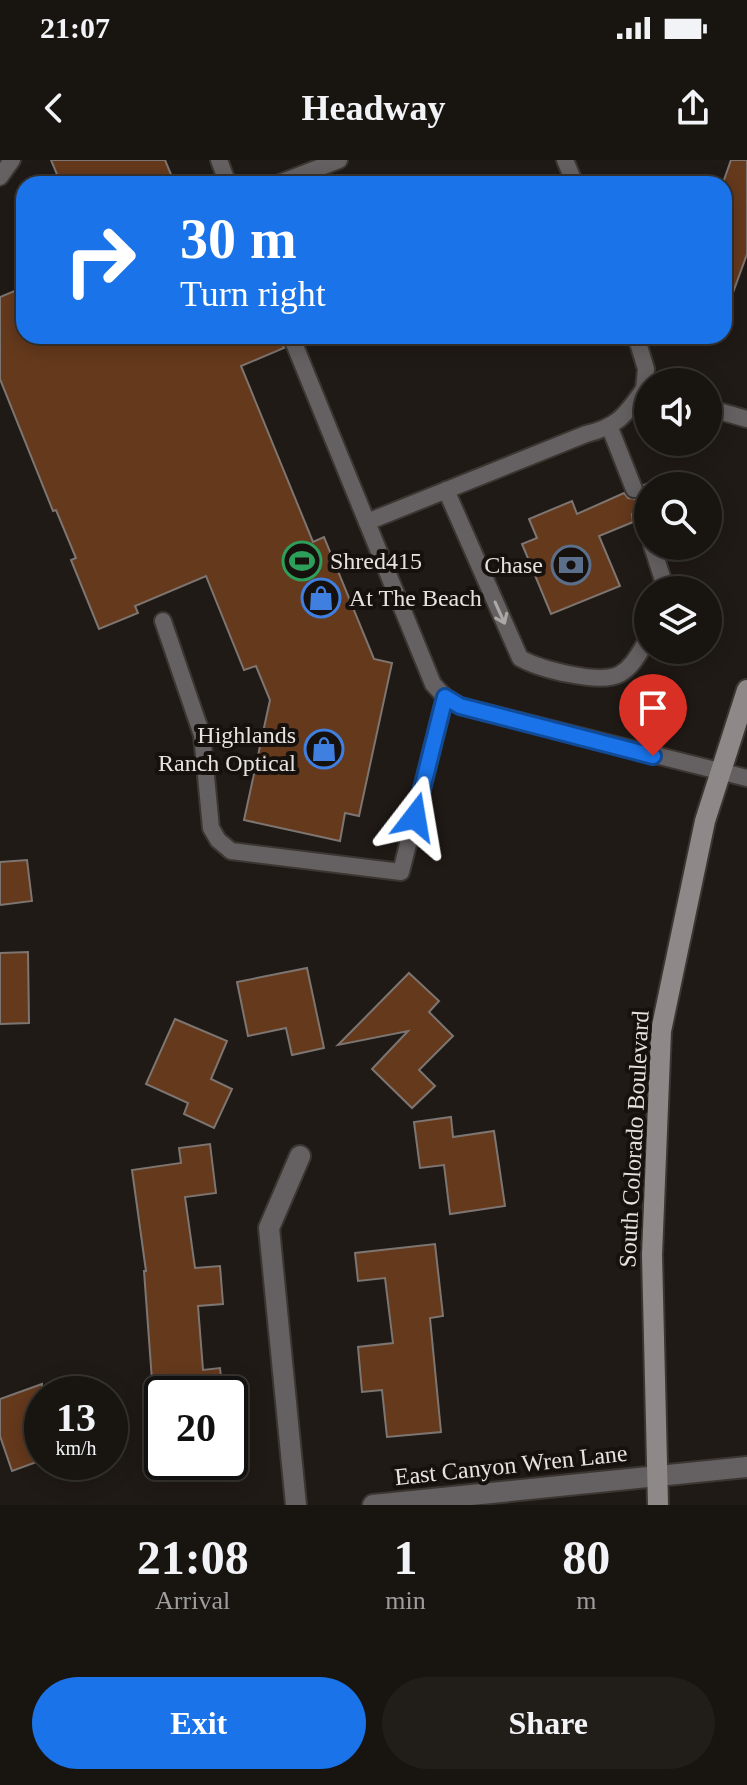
<!DOCTYPE html>
<style>
body{margin:0;font-family:"Times New Roman",serif;background:#211d19;color:#f1f3f6;height:100vh;display:flex;flex-direction:column;font-size:30px;white-space:nowrap}
*{box-sizing:border-box;margin:0}
p{font-size:26px;color:#9f9e9f}
.icon{flex:none;width:44px;height:44px;fill:none;stroke:currentColor;stroke-width:2;stroke-linecap:round;stroke-linejoin:round}
.map{position:relative;height:1345px;overflow:hidden}
.details{display:flex;flex-direction:column;background:#181410;flex:1}
.details>*{flex:none}
.top-card{position:absolute;left:16px;top:16px;width:716px;height:168px;border-radius:24px;box-shadow:0 4px 20px #0003,0 0 0 2px #363330;background:#1a73e8;color:#fff;overflow:hidden}
.tools{position:absolute;left:634px;top:208px;display:grid;gap:16px}
.tools a{display:grid;place-items:center;width:88px;height:88px;border-radius:50%;background:#181410;box-shadow:0 4px 20px #0003,0 0 0 2px #363330;font-size:40px}
.speed{position:absolute;left:24px;top:1216px;display:flex;gap:16px;font-size:40px;font-weight:700;text-align:center}
.speed>*{display:grid;place-content:center;width:104px;height:104px;border-radius:50%;background:#181410;box-shadow:0 4px 20px #0003,0 0 0 2px #363330;line-height:1}
.speed small{font-size:20px;font-weight:400}
.speed .limit{border:4px solid #111;border-radius:12px;background:#fff;color:#111}
.pin{position:absolute;display:grid;place-items:center;width:68px;height:68px;color:#fff;margin:-82px -34px;border-radius:50% 50% 50% 0;rotate:-45deg;box-shadow:0 0 8px #0007}
.pin .icon{rotate:45deg}
.me{position:absolute;width:88px;margin:-44px;rotate:14deg;stroke-linejoin:round;filter:drop-shadow(0 0 6px #0008)}
.turn{display:flex;align-items:center;gap:28px;height:168px;padding:0 32px;font-size:36px}
.turn .icon{width:104px;height:104px;stroke-width:2.5}
.turn b{display:block;font-size:56px;line-height:68px}
.eta{display:flex;justify-content:space-evenly;align-items:center;height:136px;text-align:center}
.eta b{font-size:48px;font-weight:700;line-height:56px}
.button{display:flex;gap:16px;margin-top:auto;padding:16px 32px}
.button a{flex:1;height:92px;border-radius:48px;background:#1a73e8;color:#fff;font-size:32px;font-weight:700;line-height:92px;text-align:center}
.button a+a{background:#211d19;color:#f1f3f6}
.status{display:flex;justify-content:space-between;align-items:center;height:56px;padding:0 40px;background:#181410;direction:ltr}
.status svg{height:22px;fill:currentColor}
header{display:flex;justify-content:space-between;align-items:center;height:104px;padding:0 32px;background:#181410;font-size:36px;font-weight:700}
.map>svg:first-child{display:block}
.building{fill:#65391c;stroke:#7d7571;stroke-width:2}
.lines{fill:none;stroke-linecap:round;stroke-linejoin:round}
.lane-casing{stroke:#3c3632;stroke-width:20}
.street-casing{stroke:#3c3632;stroke-width:24}
.secondary-casing{stroke:#3c3632;stroke-width:24}
.lane{stroke:#656061;stroke-width:16}
.street{stroke:#656061;stroke-width:20}
.secondary{stroke:#8f8889;stroke-width:20}
.oneway{stroke:#aca8a6}
.route-casing{stroke:#114b97;stroke-width:20}
.route{stroke:#1a73e8;stroke-width:14}
.labels{text-anchor:middle;dominant-baseline:central;stroke-width:8;stroke-linejoin:round;paint-order:stroke}
.poi-label{font-size:24px;fill:#e6e2df;stroke:#17110e;text-anchor:start}
.street-label{font-size:24px;fill:#e6e2df;stroke:#17110e}
</style>
<div class="status"><b>21:07</b><svg viewBox="0 0 49 12"><path d="M0 12V9h3v3zM5 12V6h3v6zM10 12V3h3v9zM15 12V0h3v12zM26 1h20v11H26zM47 4h2v5h-2z"/></svg></div>
<header><svg class="icon" aria-label="back" viewBox="0 0 24 24"><path d="M15 5l-7 7 7 7"/></svg>Headway<svg class="icon" aria-label="share" viewBox="0 0 24 24"><path d="M12 15V3M7 8l5-5 5 5M5 13v7h14v-7"/></svg></header>
<div class="map">
<svg width="747" height="1345" viewBox="0 0 747 1345">
<rect width="100%" height="100%" fill="#201a16"/>
<g class="building">
<polygon points="51,0 165,0 175,24 61,24"/>
<polygon points="731,0 747,0 747,94 727,149 724,149 724,20"/>
<polygon points="24,127 24,176 280,176 284,188 241,206 313,382 324,377 374,499 392,503 359,656 345,653 340,681 244,660 270,540 256,506 244,510 206,416 135,446 138,453 99,469 71,400 76,398 56,350 53,351 0,219 0,137"/>
<polygon points="648,323 648,348 639,347 632,354 633,362 599,376 620,426 551,454 522,384 537,378 529,359 572,341 577,354 624,333 628,338 637,339 643,335 644,325"/>
<polygon points="27,700 32,741 0,745 0,702"/>
<polygon points="28,792 29,863 0,864 0,793"/>
<polygon points="307,808 324,888 292,895 286,868 248,876 237,822"/>
<polygon points="409,813 439,841 429,852 453,876 419,910 435,926 412,948 372,909 408,871 338,885"/>
<polygon points="175,859 227,881 211,919 232,929 214,968 184,954 188,943 146,924"/>
<polygon points="451,957 453,977 494,971 505,1046 450,1054 444,1005 420,1008 414,962"/>
<polygon points="210,984 216,1033 185,1037 195,1108 220,1106 223,1144 198,1146 203,1210 220,1208 223,1234 153,1234 144,1111 146,1111 132,1010 181,1003 179,988"/>
<polygon points="435,1084 443,1156 430,1158 441,1272 387,1277 382,1230 362,1232 358,1187 393,1183 385,1118 358,1121 355,1093"/>
<polygon points="42,1224 42,1300 12,1311 0,1276 0,1239"/>
</g>
<g class="lines">
<defs>
<g id="lane">
<polyline points="219,0 228,24"/>
<polyline points="565,0 575,24"/>
<polyline points="0,17 12,0"/>
<polyline points="277,24 339,0"/>
<polyline points="291,176 433,524 445,537 460,546 747,618"/>
<polyline points="636,176 646,209 644,229"/>
<polyline points="708,248 747,259"/>
<polyline points="610,268 634,329"/>
<path d="M446 330 520 498C539 509 600 525 620 514 633 507 640 491 648 479"/>
<polyline points="643,357 648,372"/>
<path d="M367 362 586 274C619 266 625 255 644 229L648 230"/>
<polyline points="652,386 663,420 661,430"/>
<polyline points="163,461 202,575 211,668 218,680 231,691 401,712 445,537"/>
</g>
<g id="street">
<polyline points="296,1345 269,1068 300,996"/>
<polyline points="373,1345 747,1307"/>
</g>
<polyline id="secondary" points="658,1345 652,1095 661,871 705,661 747,530"/>
</defs>
<use href="#lane" class="lane-casing"/>
<use href="#street" class="street-casing"/>
<use href="#secondary" class="secondary-casing"/>
<use href="#lane" class="lane"/>
<use href="#street" class="street"/>
<use href="#secondary" class="secondary"/>
</g>
<defs><path id="oneway-shaft" d="M-6 0H5M1.5-3L5.5 0L1.5 3" fill="none" stroke-width="1.6" stroke-linecap="round" stroke-linejoin="round" transform="scale(2)"/></defs>
<use class="oneway" href="#oneway-shaft" transform="translate(500 453) rotate(66)"/>
<g class="lines">
<defs>
<polyline id="route" points="415,657 445,537 460,546 653,596"/>
</defs>
<use href="#route" class="route-casing"/>
<use href="#route" class="route"/>
</g>
<defs>
<symbol id="stadium-ring" viewBox="-11 -11 22 22"><circle r="9.5" fill="#17110e" stroke="#2e9e5b" stroke-width="1.5"/><path d="M0-5a6.5 5 0 1 0 0 10a6.5 5 0 1 0 0-10ZM-3.5-1.8h7v3.6h-7Z" fill="#2e9e5b"/></symbol>
<symbol id="bank-ring" viewBox="-11 -11 22 22"><circle r="9.5" fill="#17110e" stroke="#5c6f8a" stroke-width="1.5"/><path d="M-6-4H6V4H-6ZM0-2.3a2.3 2.3 0 1 0 0 4.6a2.3 2.3 0 1 0 0-4.6Z" fill="#5c6f8a"/></symbol>
<symbol id="shop-ring" viewBox="-11 -11 22 22"><circle r="9.5" fill="#17110e" stroke="#3f7fe0" stroke-width="1.5"/><path d="M-5-2.5h2.3a2.7 3.5 0 0 1 5.4 0H5L5.5 6h-11ZM-1.5-2.5h3a1.5 2.3 0 0 0-3 0Z" fill="#3f7fe0"/></symbol>
</defs>
<g fill-rule="evenodd">
<use href="#stadium-ring" x="280" y="379" width="44" height="44"/>
<use href="#bank-ring" x="549" y="383" width="44" height="44"/>
<use href="#shop-ring" x="299" y="416" width="44" height="44"/>
<use href="#shop-ring" x="302" y="567" width="44" height="44"/>
</g>
<g class="labels">
<g class="poi-label">
<text x="330" y="401">Shred415</text>
<text x="543" y="405" text-anchor="end">Chase</text>
<text x="349" y="438">At The Beach</text>
<text x="296" y="575" text-anchor="end">Highlands<tspan x="296" dy="28">Ranch Optical</tspan></text>
</g>
<g class="street-label">
<text transform="translate(634 979) rotate(-87)">South Colorado Boulevard</text>
<text transform="translate(511 1305) rotate(-6)">East Canyon Wren Lane</text>
</g>
</g>
</svg>
<div class="tools">
<a><svg class="icon" aria-label="sound" viewBox="0 0 24 24"><path d="M4 9h4l5-4v14l-5-4H4zM17 9q2 3 0 6"/></svg></a>
<a><svg class="icon" aria-label="search" viewBox="0 0 24 24"><circle cx="10" cy="10" r="6"/><path d="M15 15l6 6"/></svg></a>
<a><svg class="icon" aria-label="layers" viewBox="0 0 24 24"><path d="M12 4l9 5-9 5-9-5zM3 14l9 5 9-5"/></svg></a>
</div>
<div class="speed"><div>13<small>km/h</small></div><div class="limit">20</div></div>
<div class="pin" style="left:653px;top:596px;background:#d93025"><svg class="icon" aria-label="arrive" viewBox="0 0 24 24"><path d="M6 21V4h12l-3 4 3 4H6"/></svg></div>
<svg class="me" style="left:415px;top:657px" viewBox="-20 -20 40 40"><path d="M0-17L14 15 0 8-14 15z" fill="#1a73e8" stroke="#fff" stroke-width="4"/></svg>
<div class="top-card">
<div class="turn"><svg class="icon" aria-label="right" viewBox="0 0 24 24"><path d="M7 20v-9h11M14 6l5 5-5 5"/></svg><div><b>30 m</b>Turn right</div></div>
</div>
</div>
<section class="details">
<div class="eta">
<div><b>21:08</b><p>Arrival</p></div>
<div><b>1</b><p>min</p></div>
<div><b>80</b><p>m</p></div>
</div>
<div class="button"><a>Exit</a><a>Share</a></div>
</section>
